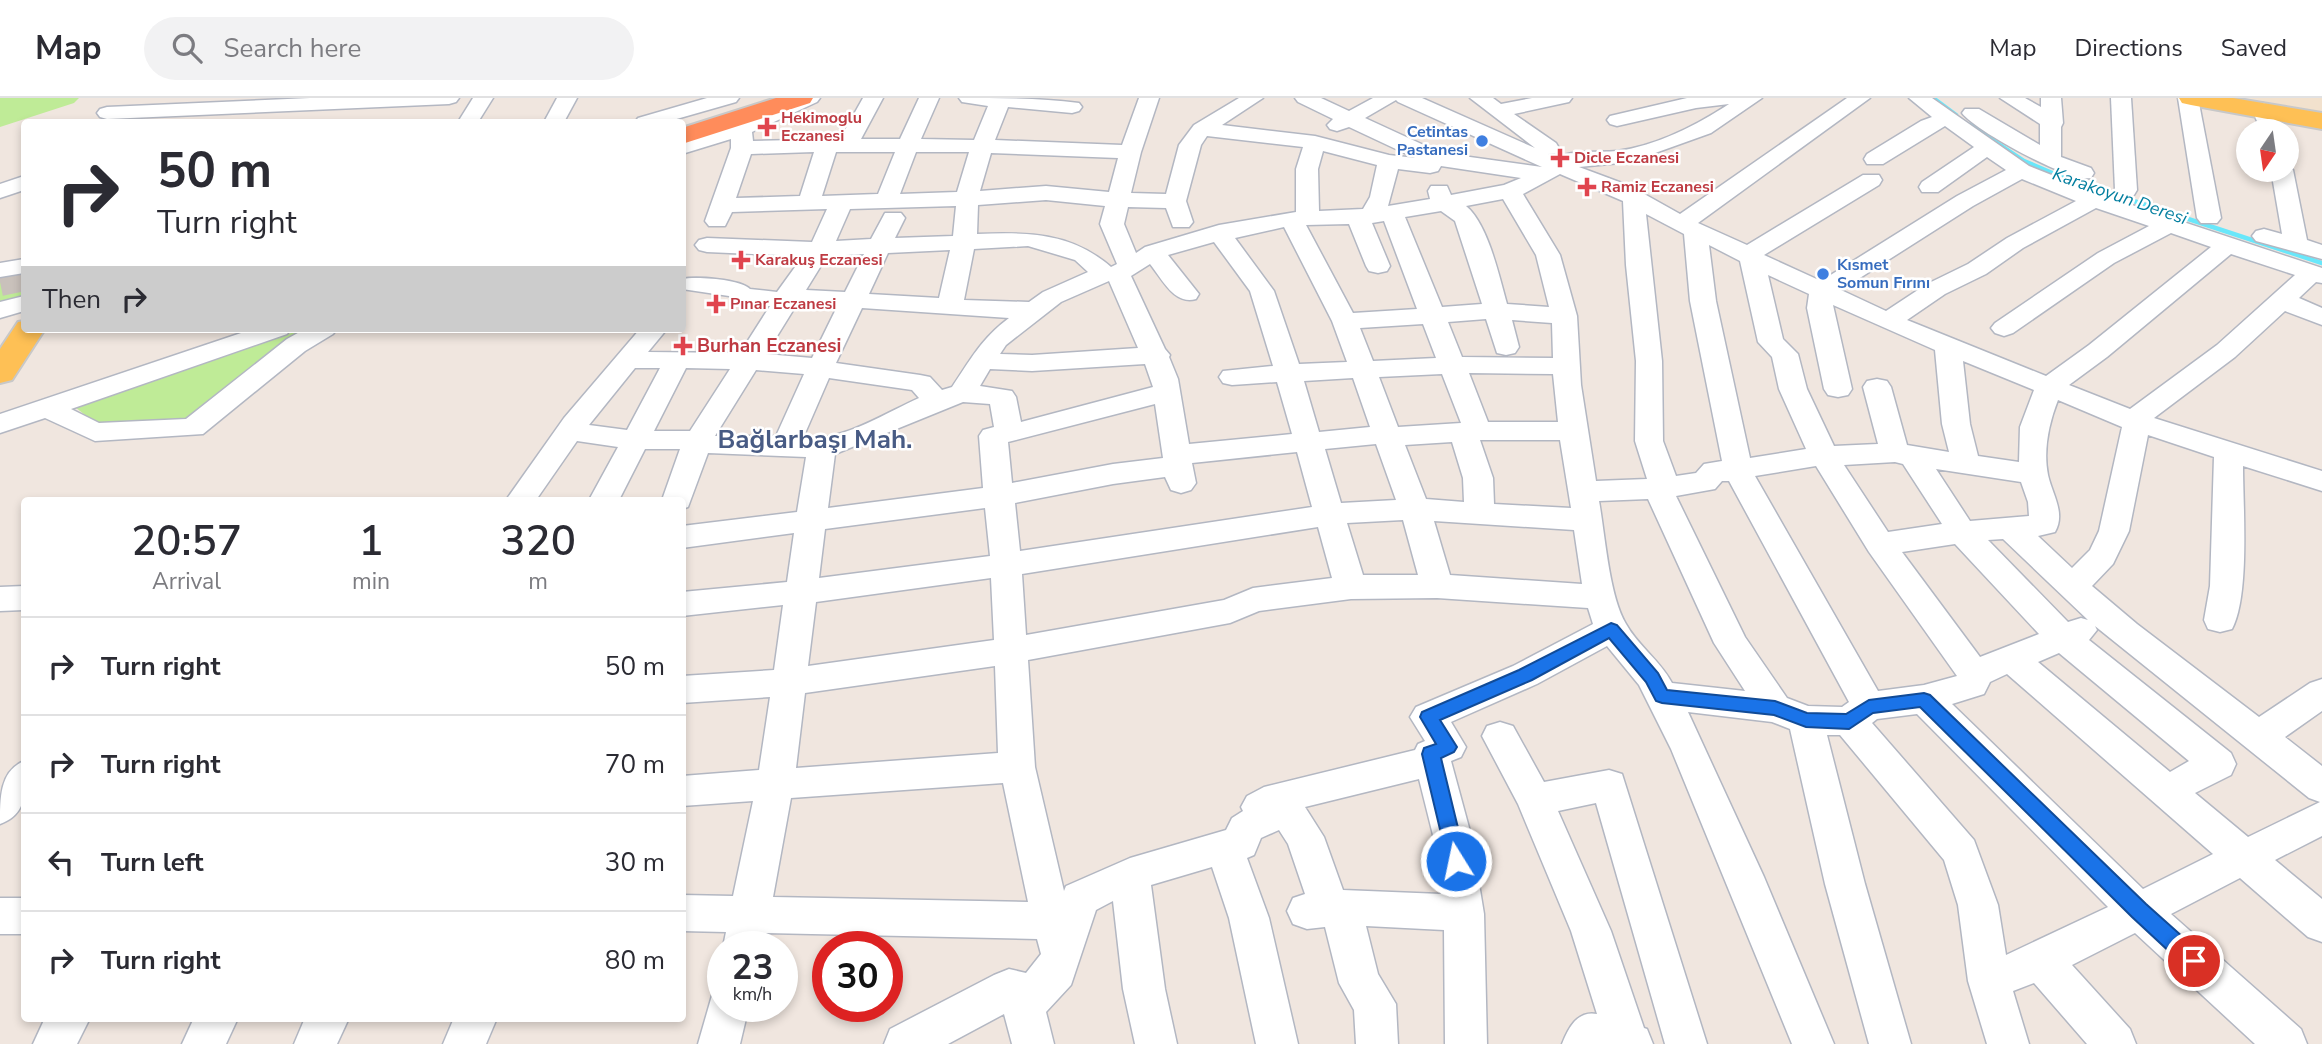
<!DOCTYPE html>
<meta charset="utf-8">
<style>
body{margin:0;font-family:"Nunito Sans",sans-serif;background:#f2f2f3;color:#2b2b33;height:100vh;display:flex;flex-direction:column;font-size:26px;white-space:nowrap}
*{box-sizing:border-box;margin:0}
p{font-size:23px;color:#7c7c81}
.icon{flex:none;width:38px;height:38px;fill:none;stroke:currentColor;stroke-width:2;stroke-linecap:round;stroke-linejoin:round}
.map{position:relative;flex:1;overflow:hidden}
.panel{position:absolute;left:21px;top:399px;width:665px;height:525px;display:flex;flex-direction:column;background:#fff;border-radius:7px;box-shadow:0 4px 10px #0003}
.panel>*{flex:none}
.banner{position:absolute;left:21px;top:21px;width:665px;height:214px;border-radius:7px;box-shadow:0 4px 10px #0003;background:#fff;color:#2b2b33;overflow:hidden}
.needle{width:46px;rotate:193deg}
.fabs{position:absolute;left:2236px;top:21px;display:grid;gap:14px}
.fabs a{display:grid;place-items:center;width:63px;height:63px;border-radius:50%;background:#fff;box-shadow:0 4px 10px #0003;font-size:35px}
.speed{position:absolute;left:707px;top:833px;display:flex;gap:14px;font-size:35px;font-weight:700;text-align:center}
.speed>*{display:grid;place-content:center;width:91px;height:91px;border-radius:50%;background:#fff;box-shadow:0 4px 10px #0003;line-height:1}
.speed small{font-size:18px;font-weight:400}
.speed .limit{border:10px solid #d22;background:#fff;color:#111}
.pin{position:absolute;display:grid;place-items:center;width:60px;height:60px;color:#fff;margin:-30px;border:4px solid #fff;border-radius:50%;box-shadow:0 2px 7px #0007}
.me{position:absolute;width:77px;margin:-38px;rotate:350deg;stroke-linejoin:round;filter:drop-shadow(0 0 5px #0008)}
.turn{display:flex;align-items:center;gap:24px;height:147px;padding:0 21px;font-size:32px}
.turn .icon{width:91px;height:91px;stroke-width:2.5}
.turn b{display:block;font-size:49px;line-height:60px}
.then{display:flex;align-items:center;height:66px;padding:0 21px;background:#0003;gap:14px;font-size:26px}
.eta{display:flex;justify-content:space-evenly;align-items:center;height:119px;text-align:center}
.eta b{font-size:42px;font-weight:600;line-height:49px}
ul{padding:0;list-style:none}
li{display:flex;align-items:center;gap:21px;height:98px;padding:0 21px;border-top:2px solid #e1e1e2}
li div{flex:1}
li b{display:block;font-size:26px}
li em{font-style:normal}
header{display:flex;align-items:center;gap:42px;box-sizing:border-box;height:98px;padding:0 35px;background:#fff;border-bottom:2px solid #e1e1e2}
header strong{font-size:33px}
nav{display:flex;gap:38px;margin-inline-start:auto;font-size:24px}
.search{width:490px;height:63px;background:#f2f2f3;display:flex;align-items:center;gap:18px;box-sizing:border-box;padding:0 24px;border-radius:38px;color:#7c7c81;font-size:26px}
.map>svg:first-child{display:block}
.education{fill:#f2e1cd}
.green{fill:#bfeb97}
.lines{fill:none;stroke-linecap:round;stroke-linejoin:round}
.stream{stroke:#69e7fa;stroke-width:4.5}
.highway-tunnel{stroke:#c9c1bb;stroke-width:28;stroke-dasharray:28 14;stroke-linecap:butt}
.minor-casing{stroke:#b3b7c2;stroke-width:3}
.major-casing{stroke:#c8c8c8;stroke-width:4}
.highway-casing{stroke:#c8c8c8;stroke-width:4}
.minor{fill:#fff;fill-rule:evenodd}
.major{fill:#fec055;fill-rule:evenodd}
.highway{fill:#ff8c5b;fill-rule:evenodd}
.route{fill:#1a73e8;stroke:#114b97;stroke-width:2}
.health-dot{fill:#e0444e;stroke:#fff;stroke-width:2.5}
.shop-dot{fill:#3f7fe0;stroke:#fff;stroke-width:2.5}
.labels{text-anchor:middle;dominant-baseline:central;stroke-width:5;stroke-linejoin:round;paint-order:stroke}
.far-health-label{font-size:16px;font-weight:bold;fill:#be3a42;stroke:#fff;text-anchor:start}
.far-shop-label{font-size:16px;font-weight:bold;fill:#366cbe;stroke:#fff;text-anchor:end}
.far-water-label{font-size:18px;font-style:italic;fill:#027e9f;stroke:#fff}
.health-label{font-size:19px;font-weight:bold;fill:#be3a42;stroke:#fff;text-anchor:start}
.district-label{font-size:26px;font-weight:bold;fill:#485b84;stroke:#fff}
</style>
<header>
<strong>Map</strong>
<div class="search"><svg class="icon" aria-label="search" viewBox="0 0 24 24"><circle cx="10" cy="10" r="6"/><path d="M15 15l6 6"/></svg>Search here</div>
<nav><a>Map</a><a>Directions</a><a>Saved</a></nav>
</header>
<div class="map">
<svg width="2322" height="946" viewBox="0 0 2322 946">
<rect width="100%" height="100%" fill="#f0e6df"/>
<polygon class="education" points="2248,0 2322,0 2322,14"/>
<g class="green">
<polygon points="0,0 79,0 74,5 0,29"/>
<polygon points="24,173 24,198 0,204 0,177"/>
<polygon points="303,231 321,231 198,321 100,329 75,309"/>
</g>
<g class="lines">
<g class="stream">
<polyline points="1933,0 1956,17"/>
<polyline points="1970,27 2024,63 2064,80 2322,165"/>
</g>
<polyline class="highway-tunnel" points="0,184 24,179"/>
<defs>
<g id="minor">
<polygon points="310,0 459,0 456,4 449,6 107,21 100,19 97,15 100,11 107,9"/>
<polygon points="473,0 493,0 478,24 458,24"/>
<polygon points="557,0 577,0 564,24 544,24"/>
<polygon points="707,0 739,0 736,4 666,24 635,24 638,20"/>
<path d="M793 0H820L817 4 752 34 753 43 840 41 863 0H883L861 41H900L919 0H939L921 41 974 42 988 8 962 4 959 0C998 0 1041 0 1079 5L1082 9 1079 13 1072 15 1008 9 995 42 1122 47 1139 0H1159L1141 54 1131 95 1166 96 1179 47 1194 27 1239 0H1263L1222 27 1315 38 1389 57 1415 60 1349 29 1337 33 1330 31 1327 27 1333 21 1298 4 1295 0H1321L1349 13 1373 0H1422L1535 50 1470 0H1493L1501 6 1532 0H1572L1569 4 1514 16 1556 45 1559 50 1556 55 1548 56 1557 60C1574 51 1599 55 1617 53 1656 48 1697 27 1729 6L1696 10 1617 28 1610 26 1607 22 1610 18 1687 0H1762L1711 35 1630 64 1579 69 1630 88 1680 116 1847 0H1870L1698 125 1747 147 1863 77H1879L1882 82 1879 87 1764 157 1821 183 1957 98 2006 72 1987 59 1938 94H1922L1919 89 1922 84 1974 49 1945 28 1883 66H1867L1864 61 1867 56 1921 23 1932 19 1909 0H1932L2029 68 2102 97 2322 170V185L2316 184 2299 200 2322 210V227L2285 213 2235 259 2154 320 2322 373V393L2243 368C2243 409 2250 497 2232 531L2220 534 2208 531 2204 522 2210 488 2214 359 2148 337 2129 433 2113 466 2092 488 2137 526 2259 619 2310 585 2322 581V613L2285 639 2322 668V738L2275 762 2322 801V844L2308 839 2240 780 2171 816 2301 931 2307 946H2255L2135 835 2072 867 2130 931 2136 946H2087L2034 885 2013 893 2029 946H1987L1968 883 1958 807 1944 762 1840 637H1827L1865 786 1911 946H1869L1825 786 1790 631 1772 624 1688 614 1764 779 1834 946H1792L1671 651 1639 587 1607 548 1537 586 1451 624 1466 649 1461 659 1451 663 1471 737 1484 816 1487 946H1445L1444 832 1366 828 1378 876 1396 906 1398 946H1356L1354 912 1339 885 1325 829 1307 831 1293 826 1287 813 1293 800 1305 796 1288 746 1279 732 1261 740 1254 757 1247 760 1269 820 1298 946H1256L1229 820 1212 769 1151 787 1165 891 1177 946H1135L1123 891 1113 803 1096 812 1071 887 1046 914 1054 946H1012L1004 916 948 946H884L890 931 994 877 1009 871 1026 875 1041 856 1037 841 766 835 763 849H723L726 834 682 833V797L733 798 753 703 682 708V678L759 672 770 599 682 605V578L774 572 783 507 682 518V494L787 484 794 435 682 450V428L797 414 806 359 708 355 688 409 682 411V402H662L680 351H645L619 402H589L618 349 577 343 536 402H506L564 320 640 231H667L648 254 740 255 770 208C758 207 738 209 729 198L682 191V181C695 178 741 181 750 191L777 194 803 158 707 154 699 152 695 147 699 142 707 140 812 144 827 111 732 114 725 128H709L705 123 731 50V41L682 56V43L735 27ZM1396 2 1398 4 1542 69 1441 55 1365 20ZM1207 38 1303 49 1296 71V114L1219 127 1145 149 1136 155 1124 126 1128 109 1166 110 1173 129H1189L1193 124 1186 103 1201 47ZM1323 53 1377 67 1370 99 1363 111 1319 113 1318 71ZM814 54 800 98 736 100 751 56ZM836 54H895L878 96 822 98ZM916 54H969L957 94 900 96ZM991 55 1118 60 1109 94 1046 88 980 93ZM1441 68 1521 80 1504 87 1451 97 1447 88H1431L1428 93 1430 101 1388 108 1398 71 1430 75 1438 73ZM1560 76 1623 103 1626 167 1636 263 1635 343 1647 381 1596 383 1581 287 1577 218 1560 157 1523 96ZM2022 81 2076 103 2007 140 1968 166 1927 186 1886 213 1841 192 1973 108ZM1503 101 1536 157 1549 209 1507 206C1499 178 1488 126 1466 108ZM1046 102 1105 108 1100 126 1117 166 1111 169C1071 134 1027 134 977 136L978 107ZM956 108 953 138 895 140 905 120 901 115H885L871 141 836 143 850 111ZM2096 110 2149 128 2098 155 1995 225 1991 230 1995 235 2004 238 2013 235 2114 165 2171 135 2211 149 2089 247 2046 278 1907 222 1945 196 1986 176 2023 150ZM1441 113 1455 123 1482 206 1442 209 1405 119ZM1646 116 1684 136 1690 203 1722 363 1704 366 1696 375 1676 378 1663 343 1662 263ZM1384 123 1417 211 1353 215 1306 127 1349 126 1366 168 1369 173 1378 175 1387 173 1390 168 1372 125ZM1284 129 1332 223 1347 264 1299 266 1274 193 1235 140ZM1214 144 1250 193 1273 268 1223 273 1219 279 1223 285 1232 287 1277 284 1292 336 1189 346 1178 281 1169 259 1170 257 1165 251 1131 178 1150 166C1163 182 1174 207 1196 201L1199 196 1168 157ZM1709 147 1740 163 1758 244 1772 259 1779 291 1806 351 1750 360 1716 203ZM1028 148 1075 162 1088 174 1043 194 1029 204 964 202 974 151ZM950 152 939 200 869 196 888 155ZM864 156 845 194 806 192 827 158ZM2231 156 2295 177 2217 247 2130 311 2069 287 2107 259ZM1768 177 1809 196 1807 210 1824 291 1828 297 1838 299 1848 297 1852 291 1833 207 1935 252 1942 326 1949 354 1907 347 1891 289 1887 283 1877 281 1867 283 1863 289 1878 346 1834 348 1807 291 1798 256 1783 241ZM1109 183 1138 250 1032 257 1000 256 1006 247 1061 204ZM797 206 837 209 812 260 766 256ZM862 210 1009 220C981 241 971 261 952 289L942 292 930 279 920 277 836 265ZM1486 221 1497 255 1506 257 1515 255 1519 249 1512 222 1552 225 1553 260 1462 259 1448 224ZM1423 226 1436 260 1373 263 1360 230ZM1963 263 2034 292 2020 329 2019 364 1978 358 1970 326ZM1145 266 1153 289 1021 324 1016 299 1012 293 980 288 990 271 1032 273ZM635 270H660L627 332 589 327ZM686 270 730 271 690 333H654ZM756 272 804 276 776 338H715ZM1469 275 1553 276 1558 324H1488ZM1442 276 1461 325 1398 329 1379 279ZM829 280 912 292 919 300C885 315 842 344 803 340ZM1353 280 1370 329 1319 334 1304 283ZM2058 302 2122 329 2099 433 2090 452 2072 470 2038 438 2055 434C2066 415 2052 396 2048 377 2043 352 2049 325 2058 302ZM963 304 990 306 994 329 983 332 979 338 983 390 828 410 835 356ZM1155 306 1163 360 1113 366 1012 385 1008 344ZM1480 342H1560L1571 410 1494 406 1493 380ZM1452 344 1463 380 1464 404 1426 401 1405 347ZM1376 346 1396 402 1341 405 1325 351ZM1297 354 1312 409 1020 453 1015 405 1113 386 1165 379 1171 392 1181 395 1191 392 1196 385 1192 365ZM1895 364 1903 366 1942 426 1888 434 1844 367ZM1816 368 1869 454 1957 578 1924 587 1878 593 1755 378ZM1936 371 2021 384 2028 404 2029 418 1970 423ZM1722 383H1729L1849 604 1842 609 1808 608 1787 600 1745 539 1676 398 1715 391ZM1648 401 1714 545 1745 593 1672 585C1660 562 1638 548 1626 526 1609 498 1605 436 1599 403ZM985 410 990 458 819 480 825 431ZM1403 422 1418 477H1363L1347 425ZM1434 423 1574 432 1582 486 1450 477ZM1318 429 1332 480 1253 490 1224 502 1026 537 1022 476ZM2003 441 2088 522 2081 520 2068 524 1988 442ZM1955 446 2039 536 1980 559 1902 454ZM991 480 994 542 808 568 816 504ZM1437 500 1588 510 1593 526 1513 568 1416 609 1410 619 1425 643 1418 646 1415 652 1264 689 1247 698 1241 709 1243 713 1232 720 1226 732 1130 760 1066 788 1064 793 1035 669 1028 562 1230 525 1259 513 1351 501ZM2095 528 2309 700 2320 704 2248 739 2195 695 2231 677 2236 666 2231 655 2089 542 2097 532ZM2059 555 2189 663 2170 674 2038 564ZM995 568 998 655 796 670 805 595ZM2007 576 2213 756 2143 791 1952 606 1984 596 1990 584ZM1917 616 2108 809 2006 857 1998 807 1974 742 1872 625 1877 621ZM1419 681 1433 737 1441 796 1343 792 1324 739 1305 709ZM1003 685 1028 804 773 799 791 700Z"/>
<path d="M2000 0H2025L2041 9V0H2061L2063 25 2061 29V59L2091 70 2094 75 2091 80C2070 85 1974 32 1962 15L1965 11H1979L2040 47V26Z"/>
<polygon points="2111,0 2131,0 2137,92 2134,97 2118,97 2115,92"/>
<polygon points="2178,0 2198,0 2221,120 2217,125 2201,125 2197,120"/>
<polygon points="2262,5 2269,7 2281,33 2261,33 2252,11 2255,7"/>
<polygon points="2287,67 2293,72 2307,142 2322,147 2322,161 2256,143 2252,138 2256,133 2264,131 2282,136 2271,72 2287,72"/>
<polygon points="24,78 24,92 0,100 0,86"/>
<polygon points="24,161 24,175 0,179 0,165"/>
<polygon points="24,198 24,213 0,220 0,204"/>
<polygon points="253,231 291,231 287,236 71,311 99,325 186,321 287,241 305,231 337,231 333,236 305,253 203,336 95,343 45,320 0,335 0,316"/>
<polygon points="24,488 24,512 0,513 0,489"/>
<path d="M1500 624 1513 628 1544 684 1609 672 1622 676 1707 946H1665L1596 705 1558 713 1611 833 1644 930 1647 931 1653 946H1562C1568 931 1577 912 1597 916L1571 833 1518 706 1482 638 1487 628Z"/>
<path d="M24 663C26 689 29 716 0 726 0 699 0 673 24 663Z"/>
<rect x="0" y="800" width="24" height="36"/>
<polygon points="723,890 723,908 749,908 740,946 698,946 713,894"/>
<polygon points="45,920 90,920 77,946 33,946"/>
<polygon points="194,920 238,920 226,946 182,946"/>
<polygon points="305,920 349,920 337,946 294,946"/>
<polygon points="454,920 497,920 486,946 443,946"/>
</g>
<g id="major">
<polygon points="2179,0 2233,0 2322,15 2322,31 2191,7 2182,5"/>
<polygon points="24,223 24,231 45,231 12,282 0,285 0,251 18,224"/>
</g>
<polygon id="highway" points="776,0 813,0 810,5 682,46 682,30"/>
</defs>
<use href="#minor" class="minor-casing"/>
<use href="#major" class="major-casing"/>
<use href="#highway" class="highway-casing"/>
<use href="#minor" class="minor"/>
<use href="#major" class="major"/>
<use href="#highway" class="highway"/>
</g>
<polygon class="route" points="1611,525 1617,527 1658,575 1667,592 1775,603 1807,615 1846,616 1869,602 1924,595 1930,597 2146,806 2202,856 2205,863 2202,870 2194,872 2187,870 2132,819 1920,609 1873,615 1849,631 1806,629 1774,617 1662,605 1656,603 1646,584 1609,540 1532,582 1440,622 1457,649 1454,654 1441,660 1466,763 1463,769 1456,772 1449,769 1422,656 1424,650 1436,646 1420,619 1422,614 1519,572"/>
<g class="health-dot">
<path d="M763.5 18.5h7v7h7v7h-7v7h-7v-7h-7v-7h7z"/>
<path d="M1556.5 49.5h7v7h7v7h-7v7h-7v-7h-7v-7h7z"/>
<path d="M1583.5 78.5h7v7h7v7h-7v7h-7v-7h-7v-7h7z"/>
<path d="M737.5 151.5h7v7h7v7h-7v7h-7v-7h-7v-7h7z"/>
<path d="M712.5 195.5h7v7h7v7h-7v7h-7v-7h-7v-7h7z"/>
<path d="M679.5 237.5h7v7h7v7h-7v7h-7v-7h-7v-7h7z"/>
</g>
<g class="shop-dot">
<circle cx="1482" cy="43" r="7"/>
<circle cx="1823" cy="176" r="7"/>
</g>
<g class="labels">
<g class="far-health-label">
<text x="781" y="20">Hekimoglu<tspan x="781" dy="18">Eczanesi</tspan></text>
<text x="1574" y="60">Dicle Eczanesi</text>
<text x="1601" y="89">Ramiz Eczanesi</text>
<text x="755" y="162">Karakuş Eczanesi</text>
<text x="730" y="206">Pınar Eczanesi</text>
</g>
<g class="far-shop-label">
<text x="1468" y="34">Cetintas<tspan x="1468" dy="18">Pastanesi</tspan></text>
<text x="1837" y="167" text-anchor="start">Kısmet<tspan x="1837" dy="18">Somun Fırını</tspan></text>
</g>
<g class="far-water-label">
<text transform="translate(2120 98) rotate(19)">Karakoyun Deresi</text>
</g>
<g class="health-label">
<text x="697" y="248">Burhan Eczanesi</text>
</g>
<g class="district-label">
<text x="815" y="341">Bağlarbaşı Mah.</text>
</g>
</g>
</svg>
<div class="fabs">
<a><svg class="needle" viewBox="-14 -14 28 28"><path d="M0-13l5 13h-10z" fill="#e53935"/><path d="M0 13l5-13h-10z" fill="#7c7c81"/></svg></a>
</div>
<div class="speed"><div>23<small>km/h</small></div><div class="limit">30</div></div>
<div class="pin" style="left:2194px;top:863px;background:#d93025"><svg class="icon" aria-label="arrive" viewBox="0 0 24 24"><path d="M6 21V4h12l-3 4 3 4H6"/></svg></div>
<svg class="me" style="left:1456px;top:763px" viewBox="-20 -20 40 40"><circle r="17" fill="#1a73e8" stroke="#fff" stroke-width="3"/><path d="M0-11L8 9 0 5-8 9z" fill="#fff"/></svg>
<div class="banner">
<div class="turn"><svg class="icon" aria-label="right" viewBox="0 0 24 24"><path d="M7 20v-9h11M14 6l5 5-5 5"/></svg><div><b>50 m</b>Turn right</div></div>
<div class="then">Then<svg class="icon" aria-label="right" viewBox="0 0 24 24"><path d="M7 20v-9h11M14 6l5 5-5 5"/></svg></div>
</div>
<section class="panel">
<div class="eta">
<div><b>20:57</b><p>Arrival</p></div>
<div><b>1</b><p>min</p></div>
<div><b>320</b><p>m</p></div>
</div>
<ul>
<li><svg class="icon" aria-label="right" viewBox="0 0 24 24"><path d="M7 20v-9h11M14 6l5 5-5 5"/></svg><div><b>Turn right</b></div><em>50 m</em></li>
<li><svg class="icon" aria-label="right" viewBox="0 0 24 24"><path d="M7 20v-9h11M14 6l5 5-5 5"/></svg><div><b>Turn right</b></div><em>70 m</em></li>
<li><svg class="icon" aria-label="left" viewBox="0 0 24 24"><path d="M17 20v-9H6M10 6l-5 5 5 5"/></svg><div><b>Turn left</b></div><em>30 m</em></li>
<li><svg class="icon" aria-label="right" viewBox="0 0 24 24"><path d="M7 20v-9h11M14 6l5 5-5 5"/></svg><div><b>Turn right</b></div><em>80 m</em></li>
</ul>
</section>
</div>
